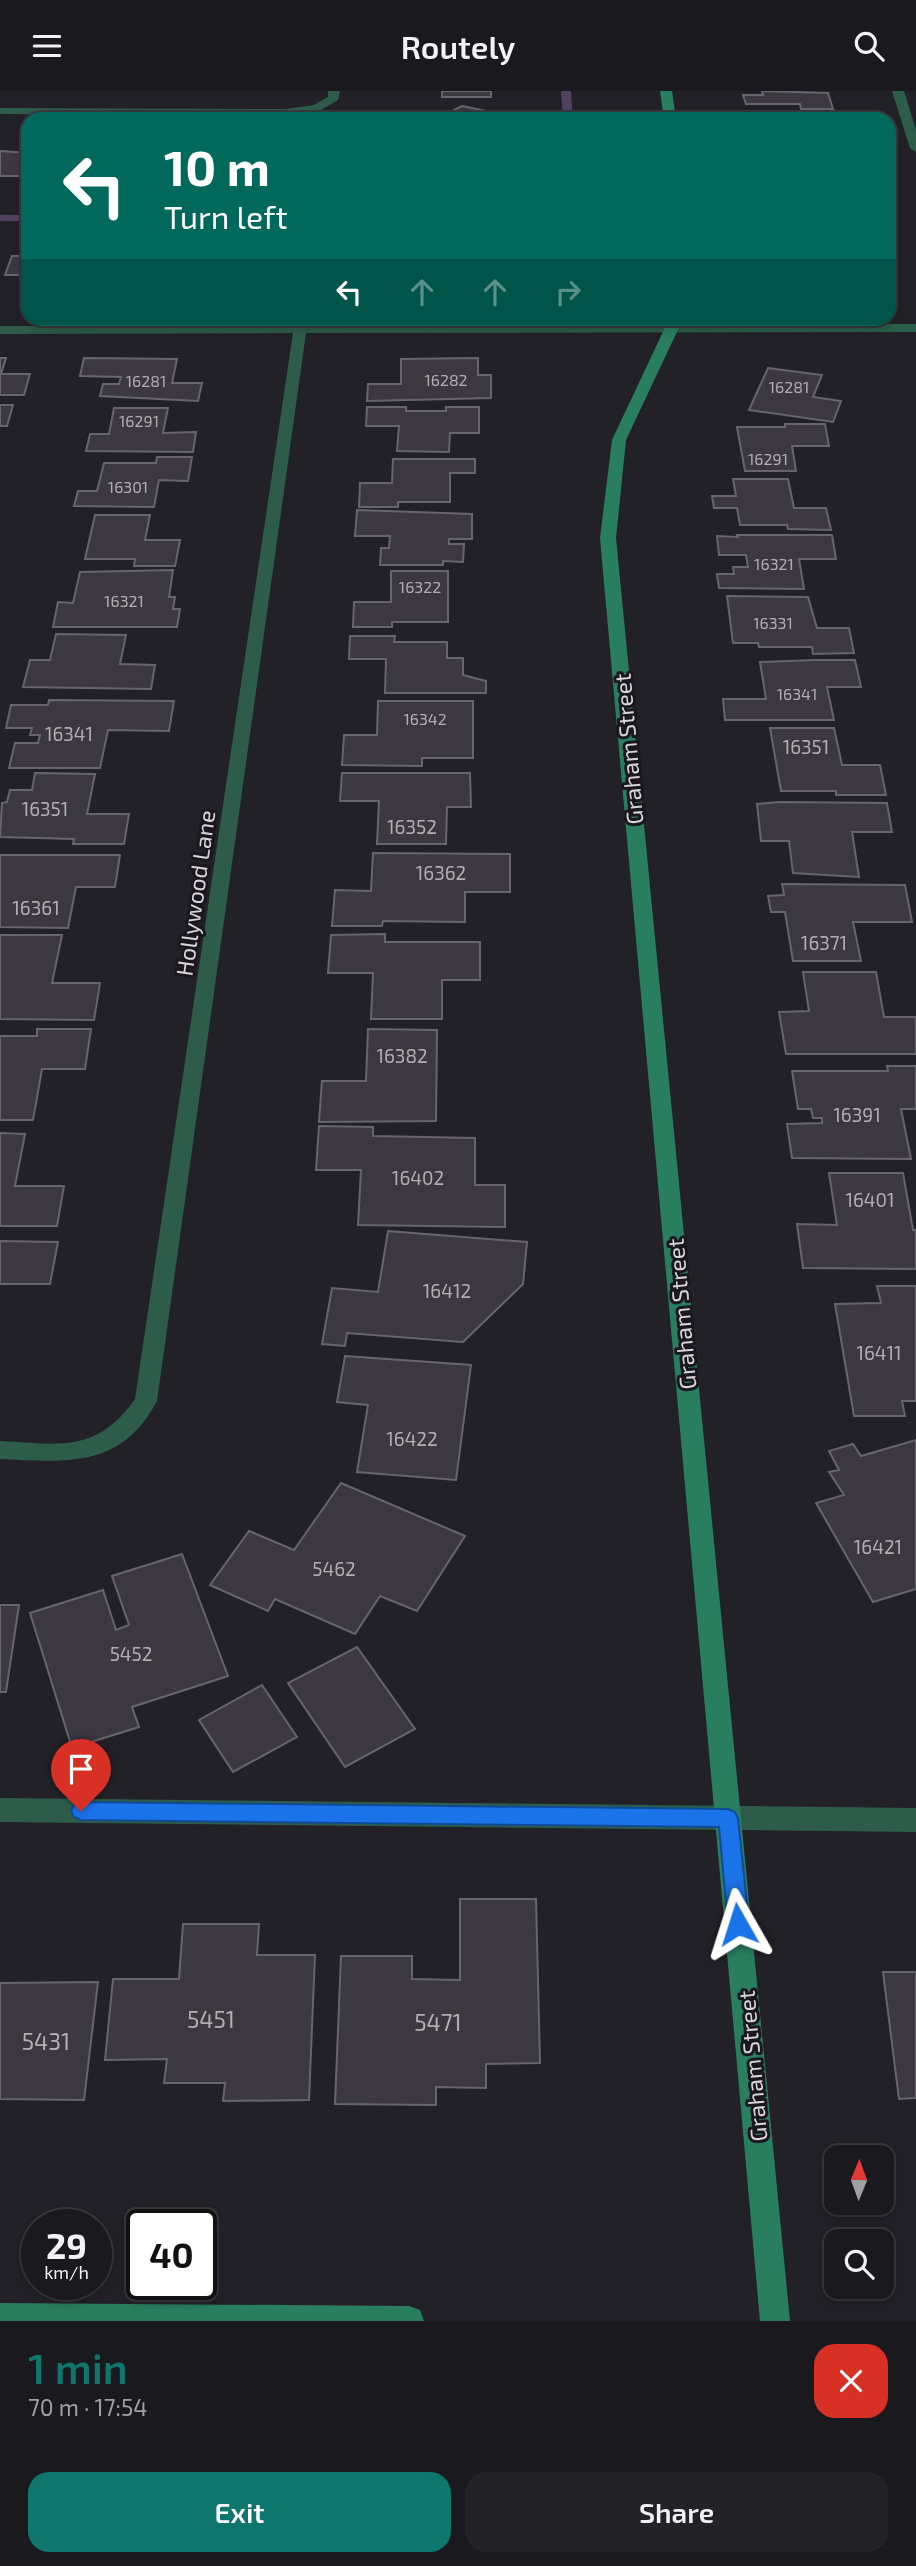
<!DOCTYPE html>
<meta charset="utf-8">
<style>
body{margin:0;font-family:"Exo 2",sans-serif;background:#232227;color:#f1f3f6;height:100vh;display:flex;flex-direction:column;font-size:26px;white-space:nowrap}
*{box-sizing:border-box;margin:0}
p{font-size:23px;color:#9fa0a4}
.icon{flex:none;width:38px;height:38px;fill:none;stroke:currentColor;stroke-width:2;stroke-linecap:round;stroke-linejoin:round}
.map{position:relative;height:2230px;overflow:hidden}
.panel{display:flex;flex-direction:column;background:#1a191e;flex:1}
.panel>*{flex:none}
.hud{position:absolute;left:21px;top:21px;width:875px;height:214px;border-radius:21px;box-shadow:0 4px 10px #0003,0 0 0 2px #38383c;background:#00695c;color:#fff;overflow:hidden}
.needle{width:46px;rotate:1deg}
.buttons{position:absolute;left:824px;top:2054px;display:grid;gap:14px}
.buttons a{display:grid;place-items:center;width:70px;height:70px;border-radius:14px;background:#1a191e;box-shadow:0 4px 10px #0003,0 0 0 2px #38383c;font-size:35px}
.speed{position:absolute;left:21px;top:2118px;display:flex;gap:14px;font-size:35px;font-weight:700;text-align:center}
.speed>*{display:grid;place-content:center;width:91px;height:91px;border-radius:50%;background:#1a191e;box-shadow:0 4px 10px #0003,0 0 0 2px #38383c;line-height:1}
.speed small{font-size:18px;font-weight:400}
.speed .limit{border:4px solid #111;border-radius:10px;background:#fff;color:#111}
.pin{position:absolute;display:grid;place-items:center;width:60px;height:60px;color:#fff;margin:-72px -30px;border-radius:50% 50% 50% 0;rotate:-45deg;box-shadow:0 0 7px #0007}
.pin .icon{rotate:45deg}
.me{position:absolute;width:77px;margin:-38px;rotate:354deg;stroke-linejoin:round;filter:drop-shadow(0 0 5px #0008)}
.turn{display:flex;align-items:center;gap:24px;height:147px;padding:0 28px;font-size:32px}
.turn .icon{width:91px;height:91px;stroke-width:2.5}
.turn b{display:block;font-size:49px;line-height:60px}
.lanes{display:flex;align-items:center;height:66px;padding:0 28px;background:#0003;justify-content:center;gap:35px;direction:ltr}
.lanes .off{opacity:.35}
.round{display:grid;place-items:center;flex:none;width:74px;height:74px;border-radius:21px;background:#232227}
.summary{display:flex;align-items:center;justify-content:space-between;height:119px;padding:0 28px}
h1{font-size:42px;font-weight:600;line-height:52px;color:#0f766e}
.button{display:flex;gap:14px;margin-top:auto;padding:14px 28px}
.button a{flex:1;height:80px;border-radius:21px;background:#0f766e;color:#fff;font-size:28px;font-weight:600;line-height:80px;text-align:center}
.button a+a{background:#232227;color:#f1f3f6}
header{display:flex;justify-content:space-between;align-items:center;height:91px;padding:0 28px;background:#1a191e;font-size:32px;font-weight:600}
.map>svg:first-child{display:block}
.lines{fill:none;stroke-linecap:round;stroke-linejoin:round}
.stream{fill:#50425e;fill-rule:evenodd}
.building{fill:#3b3840;stroke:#67646d;stroke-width:2}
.lane{fill:#2d5d4a;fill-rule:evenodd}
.street{fill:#2d5d4a;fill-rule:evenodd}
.secondary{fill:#2a7e60;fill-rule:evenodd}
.route{fill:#1a73e8;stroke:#114b97;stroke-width:2}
.labels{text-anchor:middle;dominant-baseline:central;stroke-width:6;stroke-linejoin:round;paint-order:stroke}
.far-number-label{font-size:16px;fill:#b1aeb4}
.number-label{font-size:19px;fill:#b1aeb4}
.street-label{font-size:23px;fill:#d8d6db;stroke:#1a171e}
.near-number-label{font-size:23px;fill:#b1aeb4}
</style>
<header><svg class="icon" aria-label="menu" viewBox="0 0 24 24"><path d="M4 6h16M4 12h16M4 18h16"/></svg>Routely<svg class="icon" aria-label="search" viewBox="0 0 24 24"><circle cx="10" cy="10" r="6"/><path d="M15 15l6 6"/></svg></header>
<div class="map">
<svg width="916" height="2230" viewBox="0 0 916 2230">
<rect width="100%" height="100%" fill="#232128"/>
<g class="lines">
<g class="stream">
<polygon points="561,0 571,0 573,28 563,28"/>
<rect x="0" y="124" width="28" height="6"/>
</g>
</g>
<g class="building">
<rect x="442" y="0" width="49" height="6"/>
<polygon points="762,0 828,2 833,18 801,18 800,13 746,13 743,4 763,4"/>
<polygon points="462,15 496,22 488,28 400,28 410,21 438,27"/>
<polygon points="802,19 834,19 837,28 767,28 765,21 802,21"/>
<polygon points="0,60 28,62 26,85 0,85"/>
<polygon points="12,165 28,165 28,184 5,184"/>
<polygon points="0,267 6,267 1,283 30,283 24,304 0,304"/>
<polygon points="84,267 177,268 172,292 202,292 198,310 100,305 103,293 119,293 121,286 80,285"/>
<polygon points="478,267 478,284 491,284 491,307 367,310 368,293 401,293 401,268"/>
<polygon points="768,277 822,284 813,306 841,310 833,331 749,319"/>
<polygon points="0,314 13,314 7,335 0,335"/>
<polygon points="367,316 406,316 406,320 446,320 446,316 479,316 479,342 450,342 449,361 397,360 399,335 366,335"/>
<polygon points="114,317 168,317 163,342 196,341 193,361 86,360 90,343 109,343"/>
<polygon points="785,333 825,333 829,355 792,355 796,380 745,380 737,336 785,336"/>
<polygon points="157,366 192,366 188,390 159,389 154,416 74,415 78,400 97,400 104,372 156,372"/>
<polygon points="393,368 475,368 475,382 450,382 450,411 398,411 398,416 359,416 360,392 392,392"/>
<polygon points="733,388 788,388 794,417 826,417 831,439 788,438 787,434 740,434 737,417 714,417 712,405 736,405"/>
<polygon points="357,419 472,423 472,448 449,448 449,453 464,453 463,471 443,470 443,474 380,474 381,457 389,457 390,445 355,445"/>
<polygon points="95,424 150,424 145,449 180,449 175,475 134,475 135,468 85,468"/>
<polygon points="737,444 832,444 836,468 799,468 804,498 719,497 717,483 734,483 733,476 748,476 746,464 719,464 717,445 738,446"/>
<polygon points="173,479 169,506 175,506 173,518 180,518 177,536 53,536 58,511 73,512 80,481"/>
<polygon points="391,480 448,480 448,531 392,531 392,536 353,536 354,511 391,511"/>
<polygon points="727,505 808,506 817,537 849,537 854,562 813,563 812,556 759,556 758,552 733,552"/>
<polygon points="56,543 126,544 120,573 155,574 151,598 23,596 30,569 50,569"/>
<polygon points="350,545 395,545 394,551 447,551 447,567 463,567 463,584 486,590 486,602 385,602 386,568 349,568"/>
<polygon points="816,569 855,569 861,596 827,596 834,629 725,629 723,608 766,608 760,571"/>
<polygon points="49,609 174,610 169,640 108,639 100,677 9,677 15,652 38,652 40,644 30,644 32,637 6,637 11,614 48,614"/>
<polygon points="378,610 473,610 473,667 422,667 422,675 342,674 344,644 377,644"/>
<polygon points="770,637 834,637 842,674 880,674 886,704 836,704 836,700 781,700"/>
<polygon points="35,682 95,683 87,723 129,723 124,753 73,753 74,748 0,746 2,712 7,711 10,699 32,699"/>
<polygon points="342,682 470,682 471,716 447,716 446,753 377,753 379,710 340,710"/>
<polygon points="780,711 887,712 892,741 852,741 859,786 793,782 789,750 761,750 757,713"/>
<polygon points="373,762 510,763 510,801 465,801 465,831 383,830 382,835 332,835 335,799 371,800"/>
<polygon points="0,764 120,764 115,796 76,796 68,837 0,836"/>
<polygon points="782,793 905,794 912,831 853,831 861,870 793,870 785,821 771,821 768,805 784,804"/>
<polygon points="385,843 385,851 480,851 480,889 442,889 442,928 371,928 373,882 328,882 331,844"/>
<polygon points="0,844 62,844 52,892 100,892 94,929 0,928"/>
<polygon points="803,881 876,881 884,926 916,926 916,963 786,963 779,921 809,920"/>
<polygon points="37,938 91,938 85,978 42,978 33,1029 0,1029 0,945 37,945"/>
<polygon points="368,938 437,939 436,1030 319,1031 322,990 366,990"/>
<polygon points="887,975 916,975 916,1018 901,1018 911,1068 792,1067 787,1033 822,1032 822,1027 813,1027 811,1018 798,1018 792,980 888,980"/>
<polygon points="319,1035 373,1036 373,1045 475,1047 475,1094 505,1094 505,1136 358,1134 361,1079 316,1079"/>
<polygon points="0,1042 25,1043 15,1095 64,1095 57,1135 0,1135"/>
<polygon points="829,1082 903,1082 913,1139 916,1139 916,1178 803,1177 797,1133 837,1134"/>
<polygon points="388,1140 527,1151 523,1193 463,1251 347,1242 345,1255 322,1253 332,1197 378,1201"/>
<polygon points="0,1150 58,1151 50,1193 0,1193"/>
<polygon points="877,1195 916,1195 916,1310 902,1310 905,1325 854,1325 835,1213 881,1212"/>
<polygon points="345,1265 471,1274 456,1389 357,1381 368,1314 337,1311"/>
<polygon points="916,1349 916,1498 873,1511 816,1412 844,1404 829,1381 839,1379 829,1360 853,1353 861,1365"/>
<polygon points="341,1392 465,1445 417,1520 380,1505 355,1543 275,1508 268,1520 210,1494 249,1440 294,1459"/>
<polygon points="182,1463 228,1585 132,1616 139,1636 72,1657 30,1522 103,1499 116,1539 129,1534 112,1485"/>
<polygon points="0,1514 19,1514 6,1601 0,1601"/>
<polygon points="357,1556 415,1638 345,1676 288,1592"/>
<polygon points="262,1594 297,1646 233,1681 199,1629"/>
<polygon points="460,1808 536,1808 540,1972 486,1973 486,1997 436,1996 436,2014 335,2013 341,1865 412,1865 412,1888 460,1889"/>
<polygon points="183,1833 259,1833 257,1864 315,1864 309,2009 223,2010 225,1992 164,1992 167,1968 105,1969 113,1888 179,1888"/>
<polygon points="883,1881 916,1881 916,2007 899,2008"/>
<polygon points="98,1891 84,2009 0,2008 0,1892"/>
</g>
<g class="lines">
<polygon class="lane" points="0,1707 916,1717 916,1741 0,1731"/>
<g class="street">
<polygon points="328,0 340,0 338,9 321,19 286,24 0,23 0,17 286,18 314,14 328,6"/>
<polygon points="892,0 904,0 916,39 916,61 910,57"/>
<path d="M916 233V241L306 242 157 1310C121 1378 67 1371 0 1368V1350C60 1353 96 1363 135 1308L293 242 0 243V235Z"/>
</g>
<g class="secondary">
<polygon points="660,0 672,0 676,28 664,28"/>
<polygon points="669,228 683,228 626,349 616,447 790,2230 760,2230 600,447 612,349"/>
<polygon points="0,2212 409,2215 420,2219 424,2230 0,2230"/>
</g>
</g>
<polygon class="route" points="81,1711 728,1718 735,1721 738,1727 749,1833 746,1840 738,1843 731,1840 728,1833 719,1736 81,1729 74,1726 71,1720 74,1714"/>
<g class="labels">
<g class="far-number-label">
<text x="446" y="288">16282</text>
<text x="146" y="289">16281</text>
<text x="789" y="295">16281</text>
<text x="139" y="329">16291</text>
<text x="768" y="367">16291</text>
<text x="128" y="395">16301</text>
<text x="774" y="472">16321</text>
<text x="420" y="495">16322</text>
<text x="124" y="509">16321</text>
<text x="773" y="531">16331</text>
<text x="797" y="602">16341</text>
<text x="425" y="627">16342</text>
</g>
<g class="number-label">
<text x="69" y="642">16341</text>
<text x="806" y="655">16351</text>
<text x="45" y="717">16351</text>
<text x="412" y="735">16352</text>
<text x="441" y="781">16362</text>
<text x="36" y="816">16361</text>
<text x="824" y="851">16371</text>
<text x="402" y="964">16382</text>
<text x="857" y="1023">16391</text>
<text x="418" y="1086">16402</text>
<text x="870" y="1108">16401</text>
<text x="447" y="1199">16412</text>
<text x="879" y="1261">16411</text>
<text x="412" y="1347">16422</text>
<text x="878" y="1455">16421</text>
<text x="334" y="1477">5462</text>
<text x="131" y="1562">5452</text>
</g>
<g class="street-label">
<text transform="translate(628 658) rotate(-95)">Graham Street</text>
<text transform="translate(195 802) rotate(-82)">Hollywood Lane</text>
<text transform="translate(681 1223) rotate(-95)">Graham Street</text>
<text transform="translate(752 1975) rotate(-95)">Graham Street</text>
</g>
<g class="near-number-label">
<text x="211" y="1928">5451</text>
<text x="438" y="1931">5471</text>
<text x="46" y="1950">5431</text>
</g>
</g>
</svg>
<div class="buttons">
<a><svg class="needle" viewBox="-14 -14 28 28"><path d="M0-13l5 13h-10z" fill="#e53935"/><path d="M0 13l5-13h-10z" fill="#9fa0a4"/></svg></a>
<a><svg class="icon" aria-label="search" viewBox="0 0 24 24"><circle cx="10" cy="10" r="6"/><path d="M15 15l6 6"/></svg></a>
</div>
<div class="speed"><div>29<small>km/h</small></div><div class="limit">40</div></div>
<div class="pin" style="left:81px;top:1720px;background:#d93025"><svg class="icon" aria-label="arrive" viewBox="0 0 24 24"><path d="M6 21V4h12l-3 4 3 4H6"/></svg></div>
<svg class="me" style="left:738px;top:1833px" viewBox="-20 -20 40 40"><path d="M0-17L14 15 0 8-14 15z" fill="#1a73e8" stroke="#fff" stroke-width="4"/></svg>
<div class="hud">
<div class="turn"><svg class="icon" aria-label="left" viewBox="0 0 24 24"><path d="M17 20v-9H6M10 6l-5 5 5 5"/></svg><div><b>10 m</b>Turn left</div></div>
<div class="lanes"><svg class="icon" aria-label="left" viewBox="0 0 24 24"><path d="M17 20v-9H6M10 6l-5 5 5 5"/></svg><svg class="icon off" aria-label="ahead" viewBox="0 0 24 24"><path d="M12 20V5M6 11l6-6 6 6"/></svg><svg class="icon off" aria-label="ahead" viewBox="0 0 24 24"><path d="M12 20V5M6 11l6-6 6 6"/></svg><svg class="icon off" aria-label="right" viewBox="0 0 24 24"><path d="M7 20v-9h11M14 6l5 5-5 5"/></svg></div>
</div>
</div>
<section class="panel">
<div class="summary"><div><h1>1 min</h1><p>70 m · 17:54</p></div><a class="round" style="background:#d93025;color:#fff"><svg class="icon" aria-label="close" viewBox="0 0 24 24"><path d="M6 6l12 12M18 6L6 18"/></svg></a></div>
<div class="button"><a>Exit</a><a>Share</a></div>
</section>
